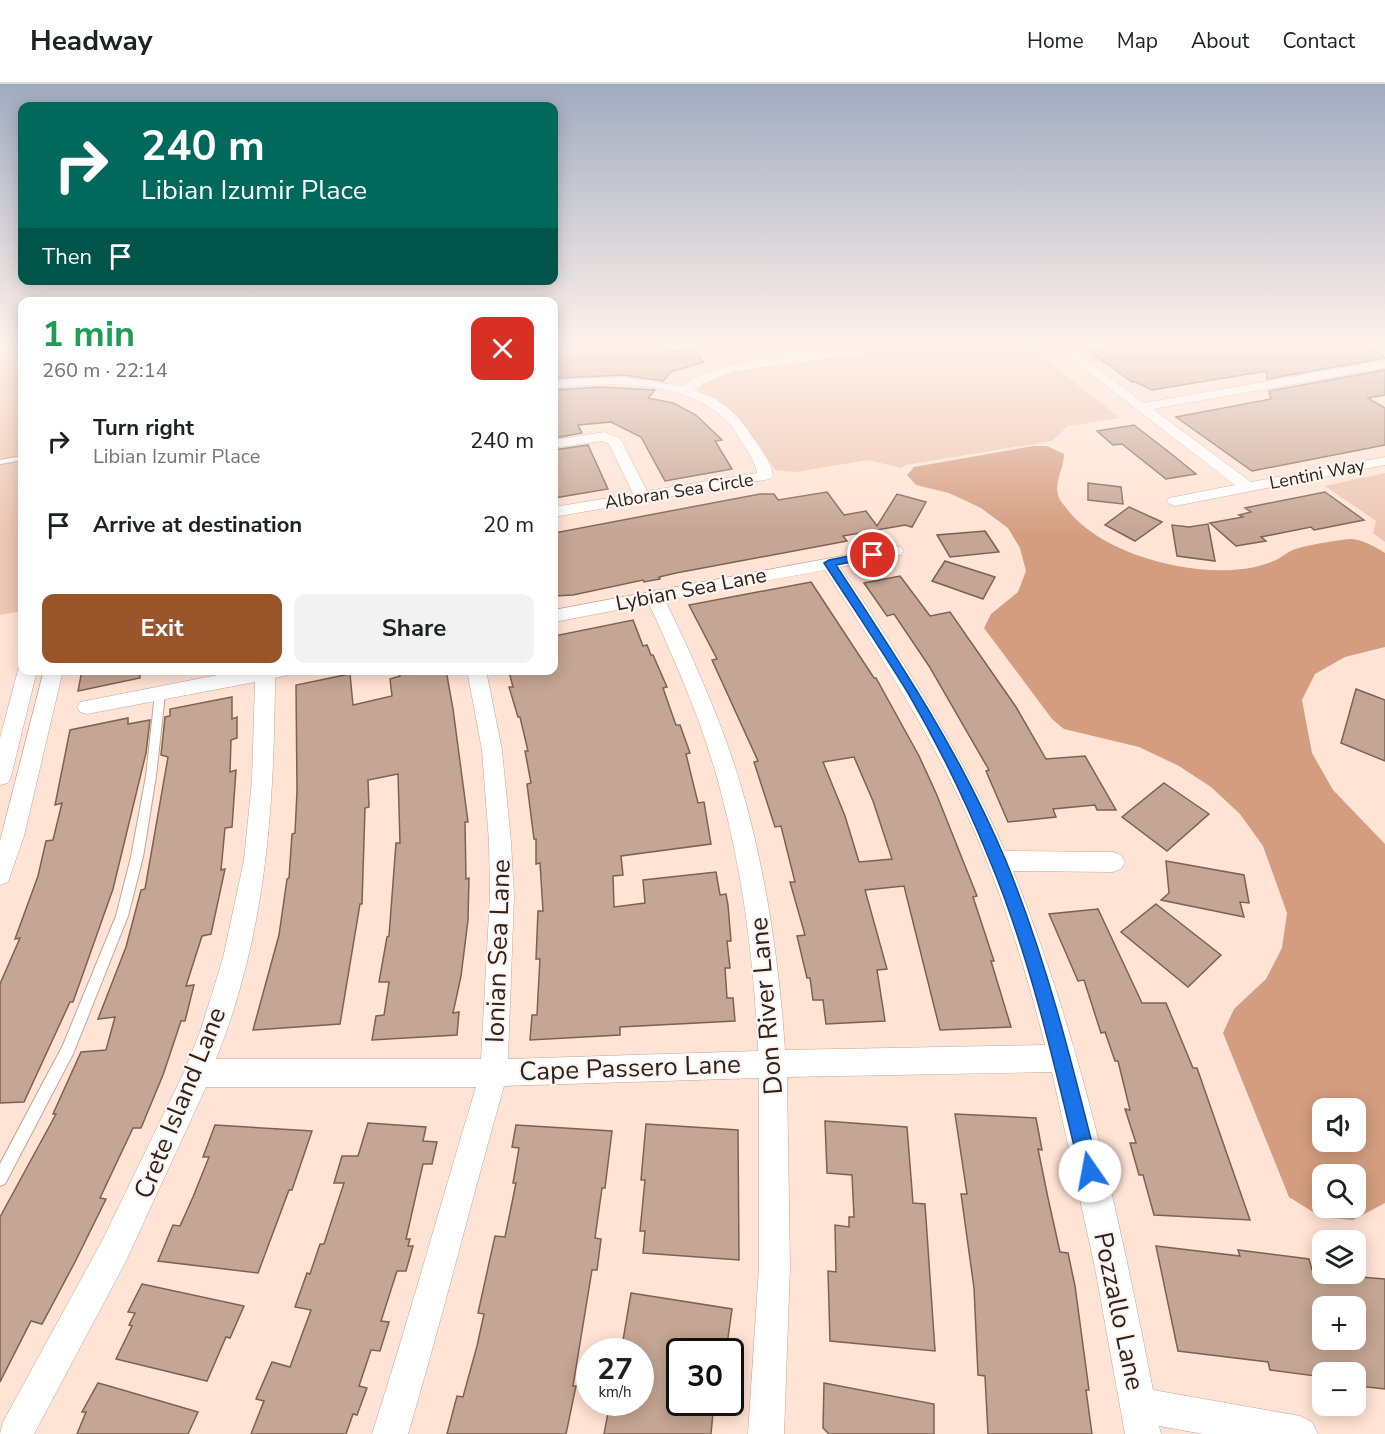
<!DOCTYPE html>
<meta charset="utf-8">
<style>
body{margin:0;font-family:"Nunito Sans",sans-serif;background:#f2f2f2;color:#202124;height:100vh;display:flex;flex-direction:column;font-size:22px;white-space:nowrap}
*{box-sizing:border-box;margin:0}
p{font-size:20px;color:#757577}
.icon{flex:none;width:33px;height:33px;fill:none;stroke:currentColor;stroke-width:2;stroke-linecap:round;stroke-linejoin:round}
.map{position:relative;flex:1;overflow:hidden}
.drawer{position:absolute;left:18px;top:213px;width:540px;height:378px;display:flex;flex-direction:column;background:#fff;border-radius:12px;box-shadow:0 3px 15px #0003}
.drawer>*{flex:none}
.top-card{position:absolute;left:18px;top:18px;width:540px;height:183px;border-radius:12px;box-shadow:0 3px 15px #0003;background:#00695c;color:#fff;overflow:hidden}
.controls{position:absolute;left:1312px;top:1014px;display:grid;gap:12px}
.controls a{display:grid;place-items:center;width:54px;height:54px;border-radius:12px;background:#fff;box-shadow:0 3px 15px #0003;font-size:30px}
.speed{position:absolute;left:576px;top:1254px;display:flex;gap:12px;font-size:30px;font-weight:700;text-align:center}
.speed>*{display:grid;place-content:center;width:78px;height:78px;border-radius:50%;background:#fff;box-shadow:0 3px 15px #0003;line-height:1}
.speed small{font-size:15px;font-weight:400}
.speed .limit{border:3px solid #111;border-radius:9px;background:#fff;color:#111}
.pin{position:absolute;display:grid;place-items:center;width:51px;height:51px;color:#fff;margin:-26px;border:3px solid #fff;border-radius:50%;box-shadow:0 2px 6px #0007}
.me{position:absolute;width:66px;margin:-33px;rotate:348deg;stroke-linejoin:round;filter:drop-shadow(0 0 4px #0008)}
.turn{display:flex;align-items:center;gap:21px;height:126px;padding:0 24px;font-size:27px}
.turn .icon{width:78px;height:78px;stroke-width:2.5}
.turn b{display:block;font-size:42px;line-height:51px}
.then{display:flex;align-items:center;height:57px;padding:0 24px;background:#0003;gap:12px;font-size:22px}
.round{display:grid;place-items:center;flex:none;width:63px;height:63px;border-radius:12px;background:#f2f2f2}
.overview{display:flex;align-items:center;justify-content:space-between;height:102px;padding:0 24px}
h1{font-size:36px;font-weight:700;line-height:45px;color:#1e9e55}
.action{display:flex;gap:12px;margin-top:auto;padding:12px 24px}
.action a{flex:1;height:69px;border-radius:12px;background:#995429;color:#fff;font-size:24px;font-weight:700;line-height:69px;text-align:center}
.action a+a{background:#f2f2f2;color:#202124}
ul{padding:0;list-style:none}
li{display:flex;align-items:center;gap:18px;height:84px;padding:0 24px}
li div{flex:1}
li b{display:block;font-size:22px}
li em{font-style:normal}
header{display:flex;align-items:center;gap:36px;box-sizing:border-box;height:84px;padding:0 30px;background:#fff;border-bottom:2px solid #e0e0e0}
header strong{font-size:28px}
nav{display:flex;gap:33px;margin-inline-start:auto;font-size:21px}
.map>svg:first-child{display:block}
.green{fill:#edc6b2}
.water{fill:#d49d7f;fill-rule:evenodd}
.building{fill:#c5a593;stroke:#7f6151;stroke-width:1.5;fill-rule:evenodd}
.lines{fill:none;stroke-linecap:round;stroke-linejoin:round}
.service-casing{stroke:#c4a493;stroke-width:2}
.minor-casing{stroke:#c4a493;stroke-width:1}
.service{fill:#fff;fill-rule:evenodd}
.minor{fill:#fff;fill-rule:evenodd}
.route{fill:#1a73e8;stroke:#114b97;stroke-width:1.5}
.labels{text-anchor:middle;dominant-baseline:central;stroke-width:4.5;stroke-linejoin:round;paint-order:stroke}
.far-street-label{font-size:18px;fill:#30231c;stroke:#fcf5f1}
.street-label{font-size:21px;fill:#30231c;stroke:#fcf5f1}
.near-street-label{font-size:26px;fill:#30231c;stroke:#fcf5f1}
</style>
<header>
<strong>Headway</strong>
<nav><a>Home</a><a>Map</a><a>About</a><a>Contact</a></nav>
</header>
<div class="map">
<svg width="1385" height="1350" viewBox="0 0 1385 1350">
<rect width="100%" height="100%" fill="#ffe3d4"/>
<g class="green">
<polygon points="0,261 22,261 22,527 0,531"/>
<polygon points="926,261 946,261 970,265 1026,261 1120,334 1068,342 1052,357 906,381 901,384 868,376 796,388 775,386 758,360 699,307 700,302 724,291 749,285"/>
<polygon points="1385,389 1385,458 1373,449 1376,437 1325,402"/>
</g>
<path class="water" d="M1033 362H1047L1064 370C1064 386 1053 398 1059 414 1061 418 1065 422 1067 425 1101 470 1188 492 1242 485 1253 484 1268 480 1278 475 1283 472 1288 468 1293 466 1302 462 1342 455 1352 455 1363 456 1376 463 1385 469V563L1345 573 1315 590 1302 616 1312 669 1333 706 1385 760V1119L1353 1136 1321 1133 1289 1113 1223 949 1234 925 1266 895 1282 864 1287 829 1263 762 1240 730 1211 703 1179 682 1139 663 1064 645 1052 635 984 544 991 530 1018 508 1026 487 1020 464 1008 444 981 424 949 409 916 401 907 391 914 383ZM1356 1024V1058H1323V1024ZM1356 1090V1124H1323V1090Z"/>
<g class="building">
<polygon points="554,261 667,261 671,268 694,265 704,278 671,288 663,297 624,291 554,294"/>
<polygon points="1123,261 1369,261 1385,274 1267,295 1266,287 1152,306 1136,298 1132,298 1088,266"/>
<polygon points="1385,286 1385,311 1368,314 1385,324 1385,361 1252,387 1176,333 1271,315 1269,307"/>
<polygon points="600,303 655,306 648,314 673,319 696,331 722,356 715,357 732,385 665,397 641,353 611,338 578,341 582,349 554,354 554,306"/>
<polygon points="1134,341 1174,372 1196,390 1166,395 1122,360 1113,361 1097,347"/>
<polygon points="588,361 608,405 554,414 554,366"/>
<polygon points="1088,399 1121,403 1123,420 1088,416"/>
<polygon points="827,408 844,431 866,427 877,442 897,410 926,418 912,443 905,441 843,452 847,457 676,489 659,493 660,495 644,498 643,496 573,511 554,512 554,449 760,410 774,410 778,416"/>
<polygon points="1325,408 1364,436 1314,446 1311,443 1261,453 1266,457 1236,462 1210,439 1243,433 1239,431 1251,428 1245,424"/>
<polygon points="1129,423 1162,438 1135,457 1105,441"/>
<polygon points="1208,440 1215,477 1177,472 1172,441 1189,443"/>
<polygon points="985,447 999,468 950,473 937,451"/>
<polygon points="945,477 995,493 983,515 932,497"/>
<polygon points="900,492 930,532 950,528 1016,623 1046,675 1085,672 1116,726 1097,726 1095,721 1053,725 1056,733 1008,738 986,687 989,686 929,582 894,530 887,532 864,499"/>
<path d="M811 498 874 594H876L919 672 936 709 977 812 973 813 994 877H991L1011 943 940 946 904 802 865 806 887 885 877 886 885 937 826 940 823 916H813L810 894H807L797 852 805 851 790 798H795L781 742 775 743 754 678 758 677 712 576 717 575 689 521ZM854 673 873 717 892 775 859 778 845 732 823 678Z"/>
<polygon points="633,536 643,562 647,561 651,571 653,571 667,603 663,604 672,630 676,641 680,641 690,669 686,670 698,719 704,718 711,760 621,772 623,791 613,792 614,823 645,819 643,796 716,788 720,811 726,810 728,821 731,857 727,857 730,884 725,884 727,914 733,914 735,937 620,943 620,951 530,956 532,931 537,931 538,911 540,875 536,875 538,827 543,827 540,779 536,780 536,755 534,755 527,700 531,699 525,667 528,667 520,633 518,633 509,603 513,603 509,588 554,586 554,552"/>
<polygon points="82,586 140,586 140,594 78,607"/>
<polygon points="399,586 446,586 453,625 468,738 465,738 466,795 469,794 468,836 461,892 453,929 459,928 457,951 372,956 376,932 384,931 389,898 379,898 387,853 389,852 396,759 400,759 398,690 368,696 369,723 365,724 362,820 360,820 340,940 253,946 279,851 287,795 289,794 292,750 295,749 297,707 296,601 350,590 353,621 392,612 390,595 400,592"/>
<polygon points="1356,605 1385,616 1385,677 1341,659"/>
<polygon points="232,613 232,635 237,633 237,654 231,656 230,688 236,686 232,743 225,744 221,786 225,785 211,850 202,852 186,902 194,901 185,937 181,937 163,991 141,1044 133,1044 100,1114 106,1115 75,1178 42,1240 31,1237 0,1298 0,1133 56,1030 53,1030 81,968 106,966 115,933 98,935 126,863 141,806 145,805 168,673 161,671 165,633 170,632 170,625"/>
<polygon points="128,634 128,640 150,636 146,669 113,805 73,918 70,918 24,1018 0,1019 0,900 20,854 15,855 38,792 46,757 53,756 62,719 55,721 70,646"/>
<polygon points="1164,699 1209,730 1167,767 1122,733"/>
<polygon points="1166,777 1244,791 1249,819 1240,818 1244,833 1161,816 1169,809"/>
<polygon points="1156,820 1221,871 1188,903 1121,848"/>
<polygon points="1098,825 1142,919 1166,919 1193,984 1197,984 1250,1136 1154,1131 1143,1091 1139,1091 1130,1059 1136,1059 1125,1025 1130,1026 1118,977 1115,977 1105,948 1101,949 1084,896 1078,897 1049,830"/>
<polygon points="955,1030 1036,1034 1042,1066 1038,1065 1048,1114 1060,1168 1068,1169 1075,1202 1089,1306 1086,1306 1092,1350 988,1350 985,1292 978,1291 974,1204 961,1110 967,1110"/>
<polygon points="825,1037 907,1043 913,1119 925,1120 935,1267 830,1257 828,1187 836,1188 835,1141 849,1143 849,1133 854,1133 852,1091 827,1089"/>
<polygon points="368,1039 426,1043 423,1057 437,1058 432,1080 423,1080 406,1155 410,1155 408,1162 413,1162 406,1187 397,1187 381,1237 389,1238 380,1267 371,1266 359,1302 367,1304 357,1331 353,1330 346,1350 251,1350 264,1317 256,1315 272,1278 290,1283 311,1226 295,1223 307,1189 310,1190 320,1160 324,1160 344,1099 334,1099 342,1072 358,1072"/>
<polygon points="646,1040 738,1046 739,1176 643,1169 645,1147 640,1147 645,1096 641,1096"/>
<polygon points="215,1041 312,1047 292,1106 289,1106 258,1189 158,1177 173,1141 180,1142 193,1113 209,1073 203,1073"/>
<polygon points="516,1041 612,1047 605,1104 602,1104 595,1154 601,1155 597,1186 592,1186 573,1302 576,1302 566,1350 447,1350 457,1312 463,1313 477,1262 484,1230 478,1229 495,1152 505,1153 516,1099 513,1099 519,1064 512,1063"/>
<path d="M1156 1162 1240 1172 1238 1166 1309 1175 1312 1186 1323 1190 1385 1195V1305L1359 1302 1356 1288H1323V1293L1270 1286 1268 1278 1178 1267ZM1323 1222H1356V1256H1323Z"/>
<polygon points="142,1200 244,1222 230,1254 226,1253 207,1297 116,1275 132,1242 129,1241 135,1229 128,1228"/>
<polygon points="631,1209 732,1225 726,1268 680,1268 680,1318 714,1318 711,1350 604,1350 610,1318 640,1318 640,1268 621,1268"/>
<polygon points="98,1299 109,1302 198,1328 188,1350 77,1350 86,1328 82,1328"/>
<polygon points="824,1299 934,1320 934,1350 829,1350 823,1344"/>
</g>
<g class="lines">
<defs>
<g id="service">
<polygon points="22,372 22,376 0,380 0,376"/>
<polygon points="160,607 165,610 156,692 143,773 128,832 73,970 5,1100 0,1102 0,1080 63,961 116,832 131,773 146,692 155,610"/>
</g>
<g id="minor">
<path d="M871 261H901L895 265 736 287 708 297 694 306C723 315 738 330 754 355 762 367 771 377 773 392L770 395 554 433V423L633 410 609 360 602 357 554 364V356L604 348 620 354 647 407 757 389C755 376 747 367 740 356 737 351 735 345 730 340 687 294 612 298 554 304V296L624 293 681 302C731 270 812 269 871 261Z"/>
<polygon points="1053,261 1066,261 1144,319 1385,276 1385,284 1153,325 1251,398 1385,373 1385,381 1175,422 1169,420 1167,417 1169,414 1235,401"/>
<path d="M895 462 901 463 903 467 901 471 840 483C902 574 960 667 1005 767L1113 768 1121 771 1125 778 1121 785 1113 788 1013 787C1080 953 1119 1131 1153 1306L1300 1332 1312 1338 1318 1350H1203L1159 1342 1161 1350H1125L1095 1184 1052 988 787 993 790 1183 784 1350H748L759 1183V994L504 1002C471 1118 442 1235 408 1350H372C409 1235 441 1118 476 1003H206L125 1179 34 1350H0L3 1338 102 1157 184 988 201 945 223 874 244 776 252 696 255 598 87 630 80 628 77 623 80 618 243 586H290L288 591 275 594C274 727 266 850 216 975H481L490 812 489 758 482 666 467 586H486L502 666 511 758 514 812 508 975 758 967C754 877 743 788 719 701 704 644 680 589 656 535L649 520 554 538V526ZM825 486C878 567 930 649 970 737 1002 809 1026 885 1045 961L785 966C779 877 766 788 741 702 722 638 694 576 665 516Z"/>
<polygon points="22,581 22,586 37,586 11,693 8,699 0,701 0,654 18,586"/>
<polygon points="44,586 63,586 24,752 8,798 0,801 0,757"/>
</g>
</defs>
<use href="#service" class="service-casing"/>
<use href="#minor" class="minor-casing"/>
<use href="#service" class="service"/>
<use href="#minor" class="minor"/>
</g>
<linearGradient id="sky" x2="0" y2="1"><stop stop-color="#a0abbe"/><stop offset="0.58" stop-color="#fff2ec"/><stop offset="1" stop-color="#fff2ec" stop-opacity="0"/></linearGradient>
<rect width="1385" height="450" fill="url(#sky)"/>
<path class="route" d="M873 467 878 471 877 473 836 481C900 578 961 670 1006 777 1047 877 1073 983 1099 1087L1097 1094 1090 1097 1083 1094 1080 1087C1055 983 1031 876 990 777 967 720 939 662 908 609 881 565 852 522 824 479L829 476Z"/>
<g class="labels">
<g class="far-street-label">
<text transform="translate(1317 390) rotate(-11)">Lentini Way</text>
<text transform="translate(679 407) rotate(-9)">Alboran Sea Circle</text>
</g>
<g class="street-label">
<text transform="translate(691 505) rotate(-11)">Lybian Sea Lane</text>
</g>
<g class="near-street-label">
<text transform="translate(498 867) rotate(-88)">Ionian Sea Lane</text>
<text transform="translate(766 922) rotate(-95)">Don River Lane</text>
<text transform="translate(630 984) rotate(-2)">Cape Passero Lane</text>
<text transform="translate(180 1019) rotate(-68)">Crete Island Lane</text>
<text transform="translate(1119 1227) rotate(78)">Pozzallo Lane</text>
</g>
</g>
</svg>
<div class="controls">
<a><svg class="icon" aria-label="sound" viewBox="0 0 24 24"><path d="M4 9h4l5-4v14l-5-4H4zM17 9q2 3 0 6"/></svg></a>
<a><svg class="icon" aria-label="search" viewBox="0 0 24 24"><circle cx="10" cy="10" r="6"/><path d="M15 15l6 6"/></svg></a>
<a><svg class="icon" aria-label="layers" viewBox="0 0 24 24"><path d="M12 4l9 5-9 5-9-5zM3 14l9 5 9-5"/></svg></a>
<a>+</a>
<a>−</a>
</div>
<div class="speed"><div>27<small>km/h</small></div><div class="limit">30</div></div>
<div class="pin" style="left:873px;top:471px;background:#d93025"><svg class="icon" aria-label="arrive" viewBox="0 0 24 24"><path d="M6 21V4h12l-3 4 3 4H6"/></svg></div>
<svg class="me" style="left:1090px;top:1087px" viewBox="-20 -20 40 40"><circle r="19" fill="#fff"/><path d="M0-13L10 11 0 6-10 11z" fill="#1a73e8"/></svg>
<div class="top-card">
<div class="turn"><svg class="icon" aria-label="right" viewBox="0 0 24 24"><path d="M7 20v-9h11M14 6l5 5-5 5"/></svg><div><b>240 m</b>Libian Izumir Place</div></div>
<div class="then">Then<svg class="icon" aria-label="arrive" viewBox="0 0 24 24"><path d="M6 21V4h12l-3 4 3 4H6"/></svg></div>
</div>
<section class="drawer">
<div class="overview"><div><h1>1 min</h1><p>260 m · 22:14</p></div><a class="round" style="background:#d93025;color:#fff"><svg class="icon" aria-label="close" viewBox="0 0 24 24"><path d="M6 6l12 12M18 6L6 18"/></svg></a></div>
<ul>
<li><svg class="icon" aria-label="right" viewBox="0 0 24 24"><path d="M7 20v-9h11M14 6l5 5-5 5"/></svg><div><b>Turn right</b><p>Libian Izumir Place</p></div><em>240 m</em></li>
<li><svg class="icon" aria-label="arrive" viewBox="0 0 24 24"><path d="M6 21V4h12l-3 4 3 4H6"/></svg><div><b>Arrive at destination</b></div><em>20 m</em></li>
</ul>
<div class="action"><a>Exit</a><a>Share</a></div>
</section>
</div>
